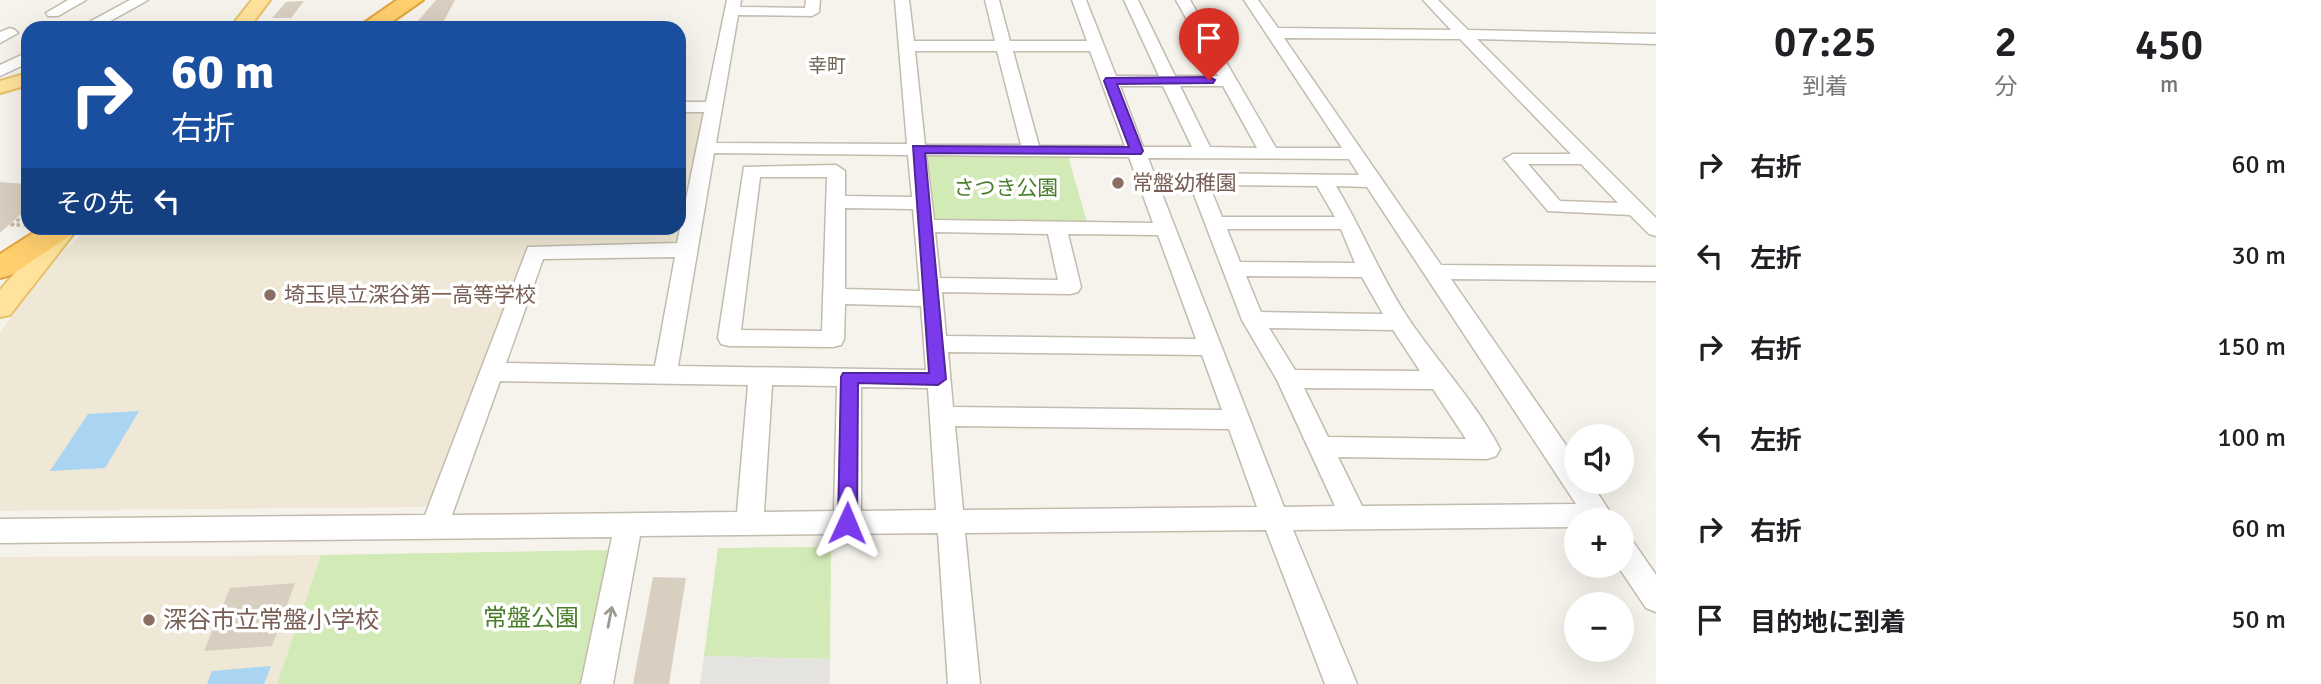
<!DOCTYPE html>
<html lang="ja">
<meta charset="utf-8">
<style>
body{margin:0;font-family:Signika,"Noto Sans JP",sans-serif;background:#f2f2f2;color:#202124;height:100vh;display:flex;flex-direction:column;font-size:26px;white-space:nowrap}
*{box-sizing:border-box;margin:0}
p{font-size:23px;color:#757577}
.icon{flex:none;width:38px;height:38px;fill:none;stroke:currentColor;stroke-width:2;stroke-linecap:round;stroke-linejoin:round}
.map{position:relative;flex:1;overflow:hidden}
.sheet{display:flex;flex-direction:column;background:#fff;width:665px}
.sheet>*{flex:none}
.banner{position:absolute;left:21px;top:21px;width:665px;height:214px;border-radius:21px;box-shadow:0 7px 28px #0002;background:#1a4fa0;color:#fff;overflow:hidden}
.buttons{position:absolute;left:1564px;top:424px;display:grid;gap:14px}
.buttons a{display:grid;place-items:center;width:70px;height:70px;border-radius:50%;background:#fff;box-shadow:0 7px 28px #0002;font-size:35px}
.pin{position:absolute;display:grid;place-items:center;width:60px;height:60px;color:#fff;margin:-72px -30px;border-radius:50% 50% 50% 0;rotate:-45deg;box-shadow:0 0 7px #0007}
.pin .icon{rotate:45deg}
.me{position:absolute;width:77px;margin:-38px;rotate:1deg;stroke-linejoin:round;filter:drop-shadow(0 0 5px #0008)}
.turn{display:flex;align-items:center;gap:24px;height:147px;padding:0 35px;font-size:32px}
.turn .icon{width:91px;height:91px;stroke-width:2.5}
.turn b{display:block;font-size:49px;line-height:60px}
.then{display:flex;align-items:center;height:66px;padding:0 35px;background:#0003;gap:14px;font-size:26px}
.eta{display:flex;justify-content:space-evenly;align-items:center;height:119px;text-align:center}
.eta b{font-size:42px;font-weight:600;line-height:49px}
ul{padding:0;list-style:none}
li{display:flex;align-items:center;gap:21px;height:91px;padding:0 35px}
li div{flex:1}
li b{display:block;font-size:26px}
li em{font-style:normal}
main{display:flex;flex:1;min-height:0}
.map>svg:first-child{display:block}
.education{fill:#efe8d6}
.green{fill:#d2eab5}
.parking{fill:#e5e3e0}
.water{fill:#a9d4f2}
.building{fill:#d8cfc1}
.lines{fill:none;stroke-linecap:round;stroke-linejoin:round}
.minor-casing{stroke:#c2bbae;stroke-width:3}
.major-casing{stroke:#e6c16a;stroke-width:4}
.highway-casing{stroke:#e0a43c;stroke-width:4}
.path{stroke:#c4b79f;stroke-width:3.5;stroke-dasharray:3.5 3.5;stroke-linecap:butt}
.minor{fill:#fff;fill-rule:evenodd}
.major{fill:#ffe39c;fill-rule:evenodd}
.highway{fill:#ffcf6e;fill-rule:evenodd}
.oneway{stroke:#9c9892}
.route{fill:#7c3aed;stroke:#51269a;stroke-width:2}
.education-dot{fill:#8d6e63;stroke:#fff;stroke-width:2.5}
.labels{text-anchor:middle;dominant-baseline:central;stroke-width:7;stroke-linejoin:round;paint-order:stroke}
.far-neighbourhood-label{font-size:19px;fill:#6e6250;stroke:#fff}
.education-label{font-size:21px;fill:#785e54;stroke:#fff;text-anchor:start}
.park-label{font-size:21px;fill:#4a7f2a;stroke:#fff}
.near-park-label{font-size:24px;fill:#4a7f2a;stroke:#fff}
.near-education-label{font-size:24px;fill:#785e54;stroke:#fff;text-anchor:start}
</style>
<main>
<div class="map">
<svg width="1656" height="684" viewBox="0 0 1656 684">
<rect width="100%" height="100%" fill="#f6f3ec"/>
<g class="education">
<polygon points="679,110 706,112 680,243 674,246 529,247 435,500 425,507 0,511 0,332 58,257 85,231 180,230 182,228 679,228"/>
<polygon points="321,555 277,684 0,684 0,557"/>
</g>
<g class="green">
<polygon points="930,154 1068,156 1087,222 937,221 932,218 925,158"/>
<polygon points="831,547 830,659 704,656 718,548"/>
<polygon points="610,550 586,684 277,684 321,555"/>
</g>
<polygon class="parking" points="704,656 830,659 830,684 700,684"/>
<g class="water">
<polygon points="139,411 105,468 50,471 88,414"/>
<polygon points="271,666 264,684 207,684 212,671"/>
</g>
<g class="building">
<polygon points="436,0 455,0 440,28 412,28"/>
<polygon points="304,1 291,18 272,18 286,2"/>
<polygon points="0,182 28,184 28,216 20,215 0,233"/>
<polygon points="653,577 686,578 669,684 633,684"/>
<polygon points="295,583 272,646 204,651 230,588"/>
</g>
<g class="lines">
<defs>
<g id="minor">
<polygon points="68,0 86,0 58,16 48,16 46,13"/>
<polygon points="130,0 148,0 98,28 78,28"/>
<path d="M727 0H741L740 7 805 8 806 0H820L819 12 812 16 738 15 716 143 907 144 895 0H909L914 41H995L985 0H999L1010 41H1087L1072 0H1086L1116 76H1159L1124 0H1138L1175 76H1218L1176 0H1190L1276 148H1342L1244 0H1258L1278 28 1451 30 1423 0H1438L1468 30 1656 34V44L1477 39 1656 218V236L1649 234 1630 215 1548 211 1504 159 1513 154H1571L1460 39 1284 38 1441 265 1656 267V281L1451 279 1577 461V481H1590L1615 520H1577V527L1293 530 1357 684H1325L1266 530 965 533 980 684H948L938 533 640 536 613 684H581L612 537 0 543V519L425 515 528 247 677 243 704 112H679V102H706ZM915 51H997L1021 145H925ZM1013 51H1090L1125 146H1039ZM1120 86H1163L1192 147H1143ZM1180 86H1223L1257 148 1210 147ZM714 153 908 155 912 197 845 196V171L836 165 744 167 718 338 721 344 729 346 833 347 841 345 844 339 845 304 921 306 926 370 678 366ZM926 155 1129 157 1153 223 934 220ZM1148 158 1349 159 1359 175 1197 173 1188 179 1242 320 1277 380 1335 506 1284 507ZM1528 164H1581L1618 203 1560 201ZM760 177H827L822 331 741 330ZM1209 185 1317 186 1335 217H1222ZM1336 186 1367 187 1576 504 1362 506 1338 457 1487 459 1496 456 1500 449C1477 404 1436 360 1408 318 1380 276 1362 229 1336 186ZM845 208 913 209 920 291 845 289ZM1227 229H1341L1355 263 1240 262ZM935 232 1048 234 1058 280 940 278ZM1068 234 1158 235 1196 339 946 336 942 292 1070 294 1078 292 1081 287ZM675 257 655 366 506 363 543 259ZM1246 276 1362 277 1383 314 1261 312ZM1269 328 1393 330 1420 371 1295 370ZM948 352 1202 355 1222 410 953 407ZM500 381 748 385 737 512 452 515ZM772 385 837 386 834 511 764 512ZM861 387 928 388 936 510 861 511ZM1304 388 1433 389 1466 439 1328 437ZM955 426 1229 429 1257 507 963 510Z"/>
<polygon points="10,28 15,30 18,33 0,43 0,32"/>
<polygon points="28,52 28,63 0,76 0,65"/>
<polygon points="1622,537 1632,540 1656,575 1656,612 1646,608 1617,565 1622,565"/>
</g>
<g id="major">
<polygon points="252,0 270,0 249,28 230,28"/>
<polygon points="28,73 28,85 0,93 0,81"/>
<polygon points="53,228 78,228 10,315 0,317 0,290"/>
</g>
<g id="highway">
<polygon points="397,0 423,0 383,28 357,28"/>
<polygon points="41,228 76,228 71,235 11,275 0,278 0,254"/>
</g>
</defs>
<use href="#minor" class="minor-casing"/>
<use href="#major" class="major-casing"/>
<use href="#highway" class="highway-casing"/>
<g class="path">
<polyline points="27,225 12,225 18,220 28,220"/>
<polyline points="86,229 116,228"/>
</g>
<use href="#minor" class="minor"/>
<use href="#major" class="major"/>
<use href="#highway" class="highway"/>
</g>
<defs><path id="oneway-shaft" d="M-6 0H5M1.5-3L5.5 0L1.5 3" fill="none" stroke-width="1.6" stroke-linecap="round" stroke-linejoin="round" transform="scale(1.75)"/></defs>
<use class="oneway" href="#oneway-shaft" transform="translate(610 617) rotate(-79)"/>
<polygon class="route" points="1209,77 1215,80 1213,83 1117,84 1143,151 1141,154 925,153 946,379 938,385 858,383 857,523 854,529 847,531 841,529 838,523 841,377 843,373 929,373 913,146 1129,147 1104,81 1106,78"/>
<g class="education-dot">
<circle cx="1118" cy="183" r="7"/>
<circle cx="270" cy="295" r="7"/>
<circle cx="149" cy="620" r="7"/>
</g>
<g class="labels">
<g class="far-neighbourhood-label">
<text x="827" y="66">幸町</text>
</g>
<g class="education-label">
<text x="1132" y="183">常盤幼稚園</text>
<text x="284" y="295">埼玉県立深谷第一高等学校</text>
</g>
<g class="park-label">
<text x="1006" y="188">さつき公園</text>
</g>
<g class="near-park-label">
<text x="531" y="618">常盤公園</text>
</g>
<g class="near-education-label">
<text x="163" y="620">深谷市立常盤小学校</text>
</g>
</g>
</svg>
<div class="buttons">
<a><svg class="icon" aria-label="sound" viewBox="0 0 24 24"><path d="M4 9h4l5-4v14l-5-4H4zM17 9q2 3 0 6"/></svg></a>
<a>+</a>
<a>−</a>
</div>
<div class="pin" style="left:1209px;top:80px;background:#d93025"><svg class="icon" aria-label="arrive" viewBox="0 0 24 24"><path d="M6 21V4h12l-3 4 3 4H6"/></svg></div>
<svg class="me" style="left:847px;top:523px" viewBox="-20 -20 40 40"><path d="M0-17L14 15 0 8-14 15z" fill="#7c3aed" stroke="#fff" stroke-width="4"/></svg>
<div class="banner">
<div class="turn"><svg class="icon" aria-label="right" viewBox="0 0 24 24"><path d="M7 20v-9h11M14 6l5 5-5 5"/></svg><div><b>60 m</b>右折</div></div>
<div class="then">その先<svg class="icon" aria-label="left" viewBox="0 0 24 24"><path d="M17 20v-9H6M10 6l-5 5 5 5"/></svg></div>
</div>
</div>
<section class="sheet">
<div class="eta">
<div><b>07:25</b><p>到着</p></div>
<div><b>2</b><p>分</p></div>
<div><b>450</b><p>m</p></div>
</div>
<ul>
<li><svg class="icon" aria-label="right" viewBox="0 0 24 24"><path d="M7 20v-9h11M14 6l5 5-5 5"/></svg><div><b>右折</b></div><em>60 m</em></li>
<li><svg class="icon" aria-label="left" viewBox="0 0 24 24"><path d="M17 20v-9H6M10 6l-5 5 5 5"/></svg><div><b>左折</b></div><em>30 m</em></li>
<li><svg class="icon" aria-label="right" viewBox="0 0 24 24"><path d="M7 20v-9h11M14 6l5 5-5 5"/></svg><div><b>右折</b></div><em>150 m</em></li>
<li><svg class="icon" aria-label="left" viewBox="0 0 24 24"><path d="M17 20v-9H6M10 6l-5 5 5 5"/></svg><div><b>左折</b></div><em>100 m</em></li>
<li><svg class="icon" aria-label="right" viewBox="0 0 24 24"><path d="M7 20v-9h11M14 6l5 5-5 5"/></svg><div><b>右折</b></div><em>60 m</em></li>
<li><svg class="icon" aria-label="arrive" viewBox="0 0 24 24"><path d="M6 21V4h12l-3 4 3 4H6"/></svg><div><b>目的地に到着</b></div><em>50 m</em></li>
</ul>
</section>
</main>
